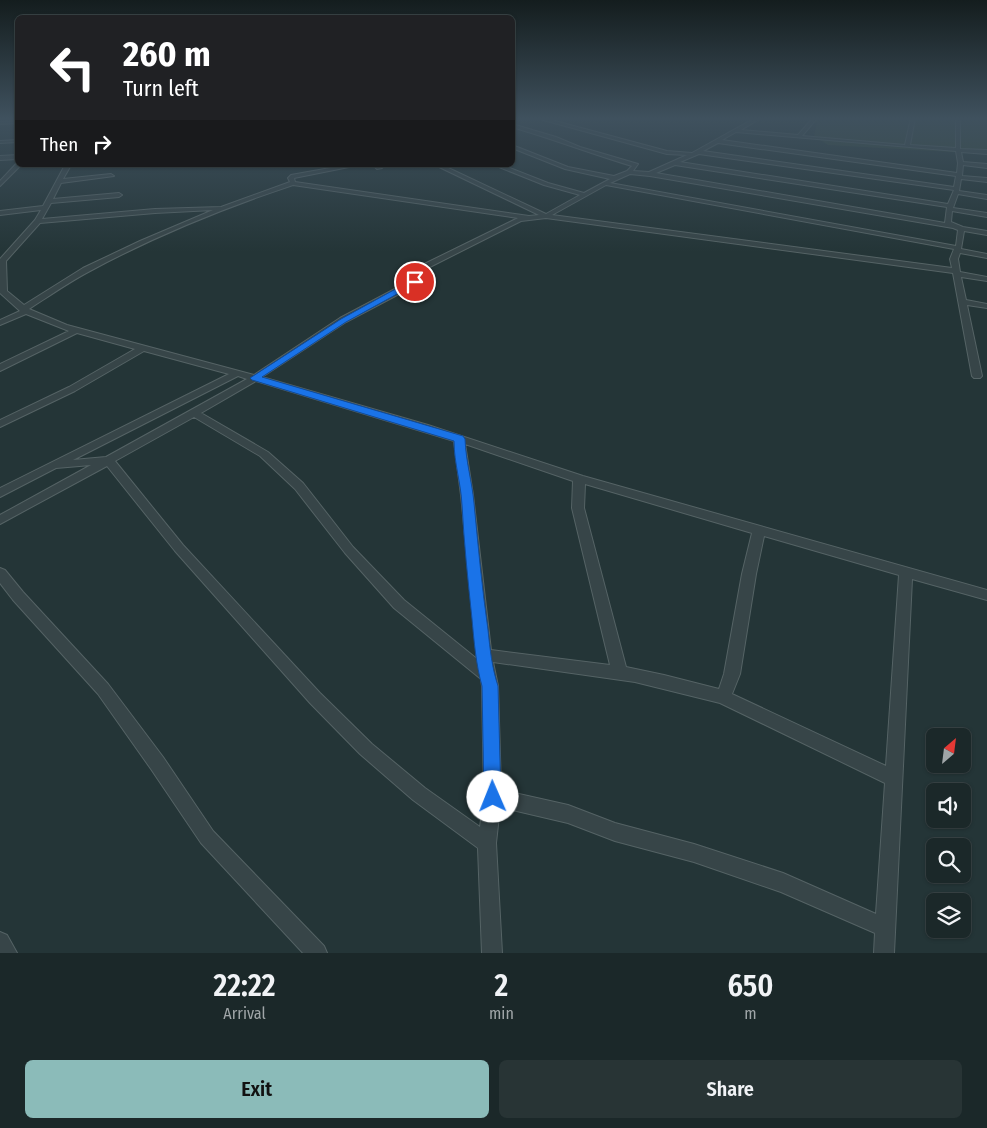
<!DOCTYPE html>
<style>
body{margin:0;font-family:"Fira Sans Condensed",sans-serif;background:#283435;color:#f1f3f6;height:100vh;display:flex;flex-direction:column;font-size:19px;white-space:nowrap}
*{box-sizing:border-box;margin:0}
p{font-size:16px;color:#a0a6a8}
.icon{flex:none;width:28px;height:28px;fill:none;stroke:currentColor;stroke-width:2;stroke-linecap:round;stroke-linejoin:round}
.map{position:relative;height:953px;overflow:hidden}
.details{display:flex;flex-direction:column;background:#1b2829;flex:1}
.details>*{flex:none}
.hud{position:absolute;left:15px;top:15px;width:500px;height:152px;border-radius:8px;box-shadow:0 1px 4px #0004,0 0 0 1px #394446;background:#202124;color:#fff;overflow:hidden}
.needle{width:32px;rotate:28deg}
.tools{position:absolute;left:926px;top:728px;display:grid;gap:10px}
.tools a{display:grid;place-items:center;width:45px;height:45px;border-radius:8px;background:#1b2829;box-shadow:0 1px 4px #0004,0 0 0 1px #394446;font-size:25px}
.pin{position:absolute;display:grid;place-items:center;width:42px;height:42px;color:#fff;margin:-21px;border:2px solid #fff;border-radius:50%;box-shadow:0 1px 5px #0007}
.me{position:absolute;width:55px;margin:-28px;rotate:359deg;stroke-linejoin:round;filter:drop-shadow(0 0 4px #0008)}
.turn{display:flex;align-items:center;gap:18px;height:105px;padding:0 25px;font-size:22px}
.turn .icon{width:65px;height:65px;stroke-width:2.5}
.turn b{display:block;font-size:35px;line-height:42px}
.then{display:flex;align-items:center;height:48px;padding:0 25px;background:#0003;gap:10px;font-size:19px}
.eta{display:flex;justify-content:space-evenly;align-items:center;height:85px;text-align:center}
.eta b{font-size:30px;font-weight:600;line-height:35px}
.action{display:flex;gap:10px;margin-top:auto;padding:10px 25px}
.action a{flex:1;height:58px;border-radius:8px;background:#8bbbb9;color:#111;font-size:20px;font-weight:600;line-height:58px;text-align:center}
.action a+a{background:#283435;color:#f1f3f6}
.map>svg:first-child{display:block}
.green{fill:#31453a}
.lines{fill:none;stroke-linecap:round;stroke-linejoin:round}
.street-casing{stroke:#556365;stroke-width:2}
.street{fill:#374548;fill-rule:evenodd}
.route{fill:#1a73e8;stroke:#114b97}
</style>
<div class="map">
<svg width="987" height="953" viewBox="0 0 987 953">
<rect width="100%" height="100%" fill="#243537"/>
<polygon class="green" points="818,118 987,118 987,154 828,145 814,136"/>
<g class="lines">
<defs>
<g id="street">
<path d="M536 118H544L667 151 692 153 755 118H761L741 130 798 135 813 118H817L802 136 905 145 911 118H915L910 145 956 148V118H960V149L987 150V154L961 152 963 162 987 164V168L963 165 962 176 987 178V182L961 179 959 191 987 195V199L958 194 953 208 987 213V217L952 211 951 222 963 227 987 231V235L964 231 961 249 987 254V258L960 253 958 259 960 272 987 277V281L961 277 966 300 987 304V308L967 305 982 376 980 378H974L972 376 953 273 546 218 521 221 414 275 419 282 418 284 346 322 262 377 428 425 583 476 987 590V600L912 579 894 953H874L875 933 781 892 694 862 615 841 568 823 500 807 496 843 502 953H482L478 848 413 800 360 754 310 703 175 551 107 466 0 524V515L91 465 56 468 0 497V488L229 374 144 351 75 391 0 427V420L69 387 135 349 77 333 0 371V364L69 331 26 314 0 325V320L20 311 0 293V259L35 220 41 210 0 215V211L43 206 65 165H71L63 179 111 174 114 176 61 183 53 199 119 193 122 195 119 197 51 203 42 219 155 209 221 207 290 182 288 178 291 175 347 165H359L294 178 295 182 529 216 539 215 435 165H442L546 214 580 195 544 185 494 165H502L548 183 584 193 610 179 565 169 512 148V145L568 167 614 176 627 171 632 166C592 154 553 139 512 127V124L556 137 580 147 638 164 633 171 649 172 687 155 667 154ZM736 132 956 151 958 163 957 173 722 140ZM718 143 956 176 954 187 703 151ZM699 154 954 190 948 204 680 162ZM675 165 947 207 945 223 656 173ZM630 174 650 176 953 228 958 230 956 246 610 183ZM293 185 518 218 408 272 406 277 410 281 340 318 254 375 67 325 29 309C49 296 69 282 90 271 155 236 224 208 293 185ZM606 185 954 249 950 259 952 268 552 215ZM213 210 140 241 83 268 24 305 7 291 6 261 40 223 155 213ZM238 376 247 379 106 457 73 460ZM256 381 454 441 461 495 477 659 404 600 353 547 303 483 268 452 201 413ZM194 417 260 456 295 489 345 553 394 608 481 679 482 686 484 797 480 827 425 788 372 744 320 693 183 545 115 461ZM465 444 573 481 572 508 610 665 491 650 473 495ZM585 484 752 533 742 574 724 674 719 689 664 675 626 667 584 508ZM764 536 899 575 886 766 732 694 740 674 756 574ZM493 662 635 682 720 703 885 783 876 914 783 873 694 844 615 823 568 805 501 790 498 686Z"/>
<polygon points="18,121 18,123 0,124 0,122"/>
<polygon points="18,140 18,142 0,143 0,141"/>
<polygon points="18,155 18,159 0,160 0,156"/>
<polygon points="16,164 21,165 0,186 0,181"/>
<polygon points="373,165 379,165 382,168 377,169"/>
<polygon points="0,568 5,570 23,592 108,684 163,757 213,831 324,946 327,953 303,953 201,843 151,769 98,694 13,600 0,583"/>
<polygon points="0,932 7,935 17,953 0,953"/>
</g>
</defs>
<use href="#street" class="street-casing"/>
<use href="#street" class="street"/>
</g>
<linearGradient id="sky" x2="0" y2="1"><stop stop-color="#141d1e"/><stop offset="0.47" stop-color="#3f515e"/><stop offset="1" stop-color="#3f515e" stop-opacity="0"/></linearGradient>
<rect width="987" height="252" fill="url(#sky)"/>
<path class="route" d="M412 280 419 282 346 322 262 377 463 436 465 439C466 463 472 481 474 503 478 545 482 588 488 630 490 649 492 668 498 686L501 797 499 803 493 805 486 803 484 797 482 686C476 665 474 641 472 619 468 581 464 543 462 505 461 483 454 463 454 441L252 380 250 378 341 319Z"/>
</svg>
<div class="tools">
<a><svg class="needle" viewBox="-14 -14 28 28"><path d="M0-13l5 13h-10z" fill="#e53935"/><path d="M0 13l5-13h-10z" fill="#a0a6a8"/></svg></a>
<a><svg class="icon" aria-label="sound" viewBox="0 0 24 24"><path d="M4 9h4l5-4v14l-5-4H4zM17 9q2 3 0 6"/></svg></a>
<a><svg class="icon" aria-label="search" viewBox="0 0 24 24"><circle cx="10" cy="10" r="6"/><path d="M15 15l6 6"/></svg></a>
<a><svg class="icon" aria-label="layers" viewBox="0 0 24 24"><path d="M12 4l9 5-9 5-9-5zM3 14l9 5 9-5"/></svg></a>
</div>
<div class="pin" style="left:415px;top:282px;background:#d93025"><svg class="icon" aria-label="arrive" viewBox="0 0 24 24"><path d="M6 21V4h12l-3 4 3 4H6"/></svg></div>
<svg class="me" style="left:493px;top:797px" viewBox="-20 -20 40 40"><circle r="19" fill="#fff"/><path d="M0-13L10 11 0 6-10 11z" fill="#1a73e8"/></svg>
<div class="hud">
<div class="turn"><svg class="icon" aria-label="left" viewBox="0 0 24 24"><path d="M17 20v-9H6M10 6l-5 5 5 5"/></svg><div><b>260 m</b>Turn left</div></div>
<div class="then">Then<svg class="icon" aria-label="right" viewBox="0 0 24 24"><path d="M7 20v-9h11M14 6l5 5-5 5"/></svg></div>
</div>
</div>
<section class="details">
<div class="eta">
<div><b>22:22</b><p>Arrival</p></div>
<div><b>2</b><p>min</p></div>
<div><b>650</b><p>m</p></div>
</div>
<div class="action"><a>Exit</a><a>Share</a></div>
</section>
